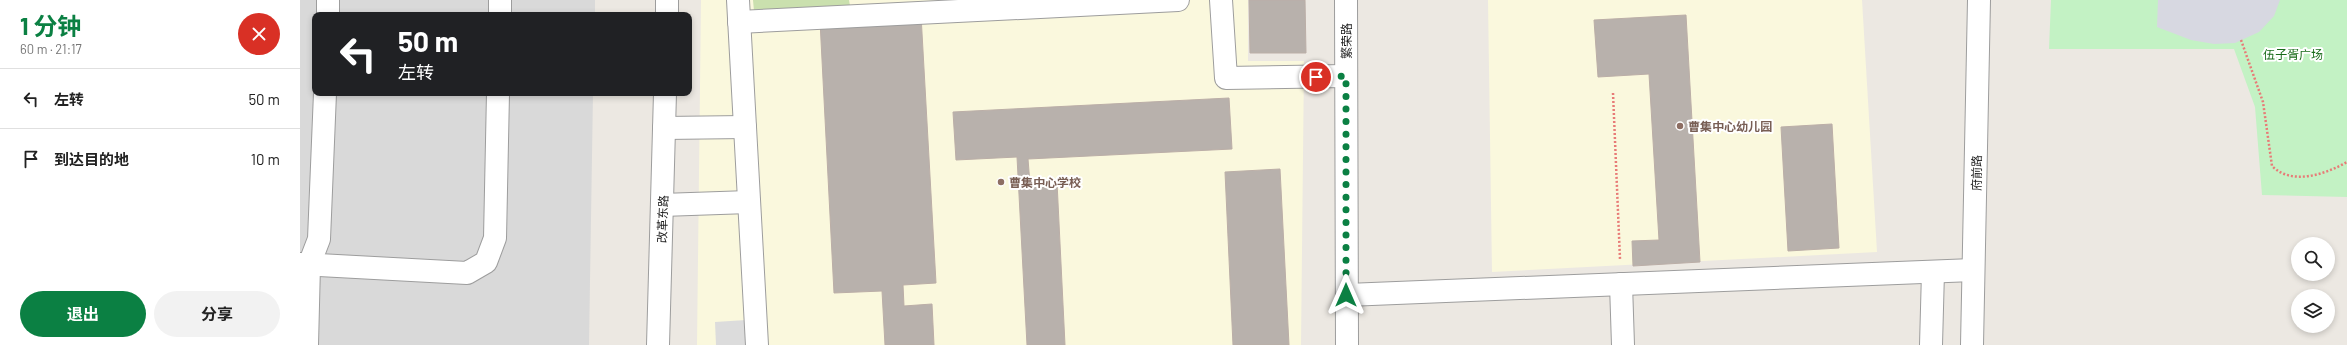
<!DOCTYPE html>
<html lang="zh">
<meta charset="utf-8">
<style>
body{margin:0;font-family:Barlow,"Noto Sans SC",sans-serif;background:#f2f2f2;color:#222;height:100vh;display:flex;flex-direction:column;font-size:15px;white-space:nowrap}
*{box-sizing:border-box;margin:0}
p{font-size:13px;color:#767676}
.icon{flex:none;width:22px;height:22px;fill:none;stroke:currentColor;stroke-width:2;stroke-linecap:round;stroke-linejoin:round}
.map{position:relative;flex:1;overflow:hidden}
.panel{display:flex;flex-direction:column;background:#fff;width:300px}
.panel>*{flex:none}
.top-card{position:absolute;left:12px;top:12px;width:380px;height:84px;border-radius:8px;box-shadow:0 2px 6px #0003;background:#202124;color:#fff;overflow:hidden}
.buttons{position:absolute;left:1991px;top:237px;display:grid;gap:8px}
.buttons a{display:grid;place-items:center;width:44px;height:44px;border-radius:50%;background:#fff;box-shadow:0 2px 6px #0003;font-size:20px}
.pin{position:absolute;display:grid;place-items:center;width:34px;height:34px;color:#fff;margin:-17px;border:2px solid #fff;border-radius:50%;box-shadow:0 1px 4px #0007}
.me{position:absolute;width:44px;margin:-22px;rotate:0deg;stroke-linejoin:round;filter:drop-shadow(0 0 3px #0008)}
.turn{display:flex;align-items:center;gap:14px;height:84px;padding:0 20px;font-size:18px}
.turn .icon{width:52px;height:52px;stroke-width:2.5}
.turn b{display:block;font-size:28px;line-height:34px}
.round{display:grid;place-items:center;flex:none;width:42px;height:42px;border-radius:21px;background:#f2f2f2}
.head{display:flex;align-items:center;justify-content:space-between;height:68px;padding:0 20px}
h1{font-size:24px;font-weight:700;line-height:30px;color:#0b8043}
.button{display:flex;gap:8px;margin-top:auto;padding:8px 20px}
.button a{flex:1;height:46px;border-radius:24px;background:#0b8043;color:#fff;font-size:16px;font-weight:700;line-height:46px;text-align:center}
.button a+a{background:#f2f2f2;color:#222}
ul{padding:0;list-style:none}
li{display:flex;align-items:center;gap:12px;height:60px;padding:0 20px;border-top:1px solid #e0e0e0}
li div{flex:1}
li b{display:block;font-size:15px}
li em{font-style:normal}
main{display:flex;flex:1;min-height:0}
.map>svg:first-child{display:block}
.residential{fill:#d9d9d9}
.education{fill:#faf8dd}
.grass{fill:#cae0ae}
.park{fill:#c3f2c4}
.parking{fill:#dcdcdc}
.plaza{fill:#d7d8e1}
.building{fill:#b8b1ac;stroke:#bbaea7}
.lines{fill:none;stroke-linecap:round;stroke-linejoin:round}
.minor-casing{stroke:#9d9d9d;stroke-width:24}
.path{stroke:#e87b77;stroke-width:2.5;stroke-dasharray:2 2;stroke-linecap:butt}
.minor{stroke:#fff;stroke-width:22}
.route{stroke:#0b8043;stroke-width:7;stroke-dasharray:0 12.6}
.education-dot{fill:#8d6e63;stroke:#fff;stroke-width:1.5}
.labels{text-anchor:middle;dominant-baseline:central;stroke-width:4;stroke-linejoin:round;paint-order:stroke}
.street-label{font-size:12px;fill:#1c1c1c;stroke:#fff}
.park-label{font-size:12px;fill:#186b19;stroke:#fff}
.education-label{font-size:12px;font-weight:bold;fill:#785e54;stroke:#fff;text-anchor:start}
</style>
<main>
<section class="panel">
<div class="head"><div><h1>1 分钟</h1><p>60 m · 21:17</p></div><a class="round" style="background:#d93025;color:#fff"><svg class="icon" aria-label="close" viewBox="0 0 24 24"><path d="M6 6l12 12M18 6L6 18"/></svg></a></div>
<ul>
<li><svg class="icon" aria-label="left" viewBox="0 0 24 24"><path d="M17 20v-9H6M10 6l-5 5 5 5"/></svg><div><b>左转</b></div><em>50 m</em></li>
<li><svg class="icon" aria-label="arrive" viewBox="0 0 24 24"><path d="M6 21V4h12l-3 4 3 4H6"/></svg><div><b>到达目的地</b></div><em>10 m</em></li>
</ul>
<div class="button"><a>退出</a><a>分享</a></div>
</section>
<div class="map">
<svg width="2047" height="345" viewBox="0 0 2047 345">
<rect width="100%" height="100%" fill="#ece8e2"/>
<polygon class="residential" points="0,0 295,0 295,15 15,15 15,93 293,93 289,345 0,345"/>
<g class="education">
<polygon points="401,0 948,0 948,61 1004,61 1001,345 397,345"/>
<polygon points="1188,0 1562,0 1577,252 1192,272"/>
</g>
<polygon class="grass" points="453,0 549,0 550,6 454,11"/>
<polygon class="park" points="1751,0 2047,0 2047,197 1962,195 1955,107 1934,49 1749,49"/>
<polygon class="parking" points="446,320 448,345 416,345 415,322"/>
<polygon class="plaza" points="1858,0 1980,0 1974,16 1959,32 1935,43 1914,44 1891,40 1857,27"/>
<g class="building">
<polygon points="949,0 1005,0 1006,53 950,53"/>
<polygon points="621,15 636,283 603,285 604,306 632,304 634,345 585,345 582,291 534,293 520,21"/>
<polygon points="1386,15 1400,262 1333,266 1332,241 1359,240 1349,74 1298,77 1294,20"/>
<polygon points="929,98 932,149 728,159 730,184 757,182 765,345 727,345 717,157 656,160 653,112"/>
<polygon points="1532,124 1539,248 1488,251 1481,127"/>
<polygon points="980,169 989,345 933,345 925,172"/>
</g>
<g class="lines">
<defs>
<g id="minor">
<polyline points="438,0 457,345"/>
<polyline points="921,0 926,78 1046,76"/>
<polyline points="1046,0 1047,345"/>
<polyline points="28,15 28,0"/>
<polyline points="200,15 200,0"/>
<polyline points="367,15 367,0"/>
<polyline points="439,22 878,0"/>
<polyline points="364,128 445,127"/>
<polyline points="362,205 449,202"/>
<polyline points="0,264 167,273 186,262 195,238 198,93"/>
<polyline points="1321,284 1323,345"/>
<polyline points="1047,295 1673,270"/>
<polyline points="7,345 9,265 19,239 25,93"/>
<polyline points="358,345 365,93"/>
<polyline points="1631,345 1633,272"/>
<polyline points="1672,345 1679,0"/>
</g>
</defs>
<use href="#minor" class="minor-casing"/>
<g class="path">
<path d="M1941 40 1963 102 1972 166C1992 186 2026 174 2047 162"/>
<polyline points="1313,93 1320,259"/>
</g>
<use href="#minor" class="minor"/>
</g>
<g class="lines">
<polyline class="route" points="1016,77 1046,76 1046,295"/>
</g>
<g class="education-dot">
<circle cx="1380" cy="126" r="4"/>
<circle cx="701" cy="182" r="4"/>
</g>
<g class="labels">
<g class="street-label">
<text transform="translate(1046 41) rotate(-90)">繁荣路</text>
<text transform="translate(1676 173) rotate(-89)">府前路</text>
<text transform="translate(362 219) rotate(-88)">改革东路</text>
</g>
<g class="park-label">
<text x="1993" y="54">伍子胥广场</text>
</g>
<g class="education-label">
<text x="1388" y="126">曹集中心幼儿园</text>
<text x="709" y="182">曹集中心学校</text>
</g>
</g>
</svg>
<div class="buttons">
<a><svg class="icon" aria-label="search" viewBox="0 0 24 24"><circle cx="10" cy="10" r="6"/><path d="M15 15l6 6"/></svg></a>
<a><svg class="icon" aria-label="layers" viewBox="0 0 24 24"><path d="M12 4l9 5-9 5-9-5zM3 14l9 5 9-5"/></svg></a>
</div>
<div class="pin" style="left:1016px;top:77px;background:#d93025"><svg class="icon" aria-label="arrive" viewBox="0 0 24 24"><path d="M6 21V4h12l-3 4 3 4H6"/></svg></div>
<svg class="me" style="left:1046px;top:295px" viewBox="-20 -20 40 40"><path d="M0-17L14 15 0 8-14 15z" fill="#0b8043" stroke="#fff" stroke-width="4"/></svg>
<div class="top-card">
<div class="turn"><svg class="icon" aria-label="left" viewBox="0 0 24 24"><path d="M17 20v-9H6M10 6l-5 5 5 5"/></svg><div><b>50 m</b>左转</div></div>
</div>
</div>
</main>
